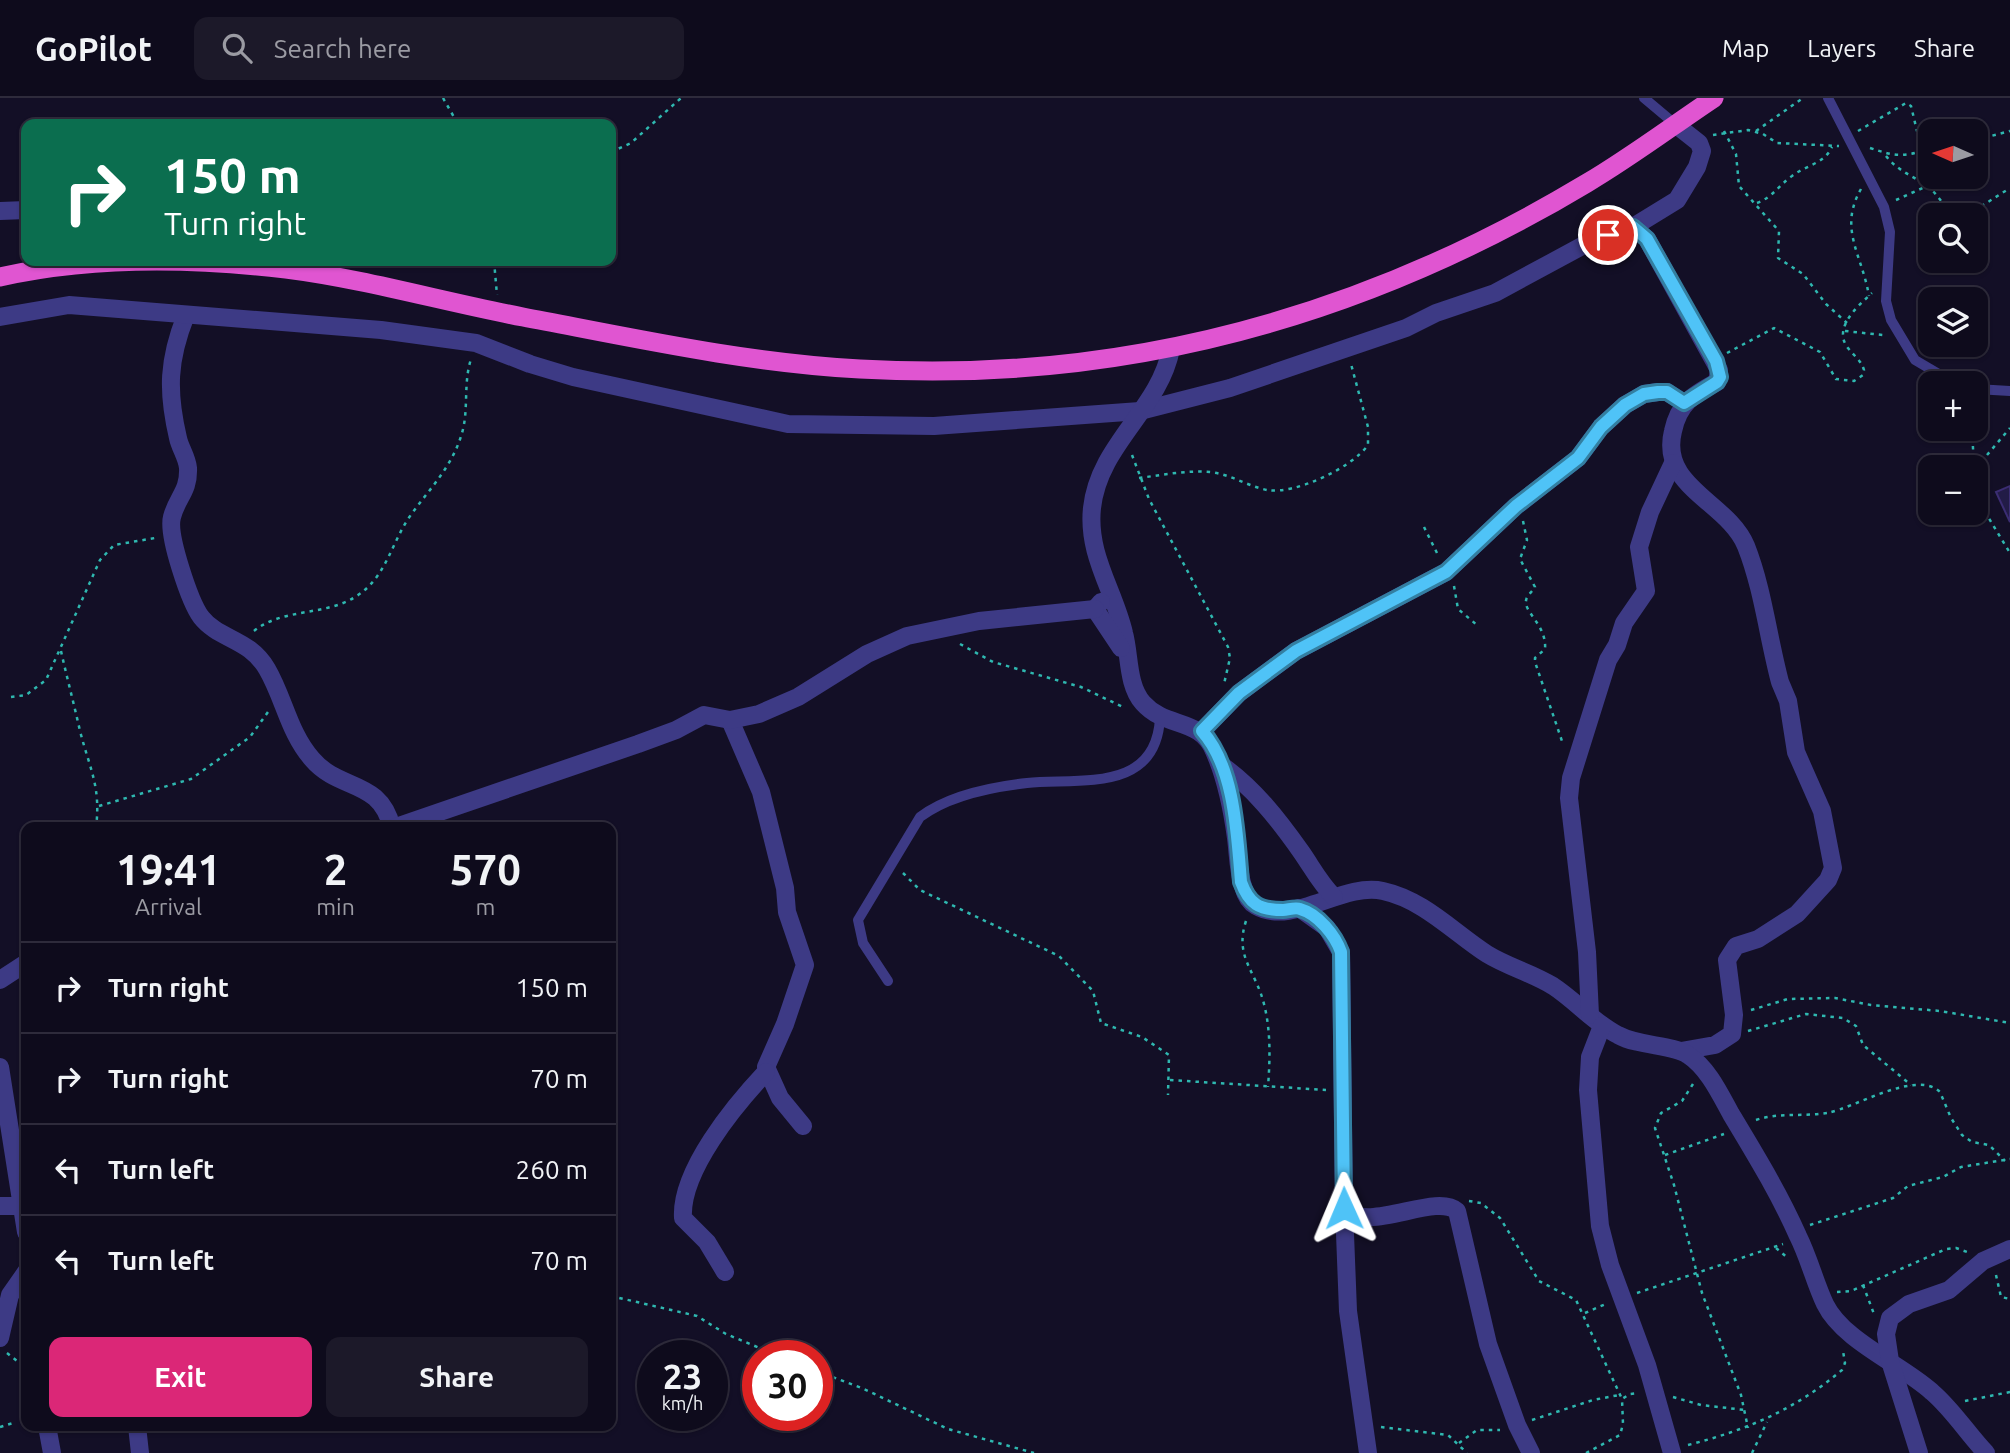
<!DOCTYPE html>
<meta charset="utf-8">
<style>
body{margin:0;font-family:Ubuntu,sans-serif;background:#1c1929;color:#f1f3f6;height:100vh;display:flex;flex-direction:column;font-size:26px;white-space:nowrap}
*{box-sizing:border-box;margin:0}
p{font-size:23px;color:#9b9ba3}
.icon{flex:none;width:38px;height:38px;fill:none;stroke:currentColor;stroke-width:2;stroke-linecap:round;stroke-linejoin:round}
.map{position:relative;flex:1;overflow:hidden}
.details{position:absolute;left:21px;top:724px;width:595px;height:609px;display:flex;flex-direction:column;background:#0e0b1c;border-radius:14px;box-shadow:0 2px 5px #0004,0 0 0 2px #2e2b3b}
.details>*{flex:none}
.guide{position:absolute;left:21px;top:21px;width:595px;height:147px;border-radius:14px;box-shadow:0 2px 5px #0004,0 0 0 2px #2e2b3b;background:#0b6e4f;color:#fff;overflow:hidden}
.needle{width:46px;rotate:273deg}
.buttons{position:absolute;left:1918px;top:21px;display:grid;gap:14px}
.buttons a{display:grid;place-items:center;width:70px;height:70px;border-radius:14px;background:#0e0b1c;box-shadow:0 2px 5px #0004,0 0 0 2px #2e2b3b;font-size:35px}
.speed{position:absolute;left:637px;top:1242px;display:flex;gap:14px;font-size:35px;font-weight:700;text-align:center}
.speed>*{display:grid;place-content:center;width:91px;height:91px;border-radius:50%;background:#0e0b1c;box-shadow:0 2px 5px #0004,0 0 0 2px #2e2b3b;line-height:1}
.speed small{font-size:18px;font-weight:400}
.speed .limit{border:10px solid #d22;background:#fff;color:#111}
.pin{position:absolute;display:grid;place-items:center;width:60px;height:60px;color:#fff;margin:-30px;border:4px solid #fff;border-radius:50%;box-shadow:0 2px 7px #0007}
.me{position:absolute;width:77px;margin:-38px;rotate:359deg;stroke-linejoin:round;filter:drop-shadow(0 0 5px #0008)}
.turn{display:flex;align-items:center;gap:24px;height:147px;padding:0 28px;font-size:32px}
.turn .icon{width:91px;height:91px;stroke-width:2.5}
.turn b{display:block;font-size:49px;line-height:60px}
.eta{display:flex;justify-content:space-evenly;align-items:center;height:119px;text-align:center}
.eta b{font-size:42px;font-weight:700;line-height:49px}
.primary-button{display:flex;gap:14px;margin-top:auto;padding:14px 28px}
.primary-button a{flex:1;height:80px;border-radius:14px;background:#db2777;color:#fff;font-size:28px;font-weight:700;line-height:80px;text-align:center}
.primary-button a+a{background:#1c1929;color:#f1f3f6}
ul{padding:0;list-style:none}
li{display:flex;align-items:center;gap:21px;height:91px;padding:0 28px;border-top:2px solid #2e2b3b}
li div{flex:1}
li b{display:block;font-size:26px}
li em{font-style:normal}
header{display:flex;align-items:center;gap:42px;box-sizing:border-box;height:98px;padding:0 35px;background:#0e0b1c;border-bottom:2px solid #2e2b3b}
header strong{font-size:33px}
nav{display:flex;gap:38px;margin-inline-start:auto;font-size:24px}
.search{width:490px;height:63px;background:#1c1929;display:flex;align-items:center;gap:18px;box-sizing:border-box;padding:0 24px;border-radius:14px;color:#9b9ba3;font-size:26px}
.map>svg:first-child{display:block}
.building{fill:#241b47;stroke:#3b2d73;stroke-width:2;filter:url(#shadow)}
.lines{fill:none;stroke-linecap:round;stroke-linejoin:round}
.path{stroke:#2fb8b0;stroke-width:2.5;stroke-dasharray:3.5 5;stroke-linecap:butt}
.service{stroke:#3d3a85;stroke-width:10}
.minor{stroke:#3d3a85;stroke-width:18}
.trunk{stroke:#e055d1;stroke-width:19}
.route-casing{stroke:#337fa1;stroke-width:18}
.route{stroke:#4fc3f7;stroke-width:12}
</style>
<header>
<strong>GoPilot</strong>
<div class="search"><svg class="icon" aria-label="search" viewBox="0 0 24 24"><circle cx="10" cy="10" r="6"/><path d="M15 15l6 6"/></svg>Search here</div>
<nav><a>Map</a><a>Layers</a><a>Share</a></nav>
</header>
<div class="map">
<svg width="2010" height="1355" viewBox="0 0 2010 1355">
<defs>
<filter id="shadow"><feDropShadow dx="8" dy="4.5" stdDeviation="0" flood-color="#0009"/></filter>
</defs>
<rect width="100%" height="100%" fill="#130f26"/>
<polygon class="building" points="2010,388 2010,424 1996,394"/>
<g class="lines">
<g class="path">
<polyline points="443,0 458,26"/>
<polyline points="1724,33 1736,56 1739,88 1779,133 1778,160 1803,176 1826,206 1847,225"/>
<polyline points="1756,33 1803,0"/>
<polyline points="1858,33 1906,5 1911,8 1917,33 1930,50"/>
<polyline points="1713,37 1748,32 1763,36 1777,45 1839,48"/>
<polyline points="1976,42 2010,33"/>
<path d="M1870 50C1897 59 1902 59 1930 51"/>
<polyline points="611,54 631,45 681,0"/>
<path d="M1886 58C1898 73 1911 77 1926 87 1939 96 1943 111 1958 117L1977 111 2010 90"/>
<path d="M1861 91C1838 131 1862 156 1869 198"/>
<polyline points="1896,102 1927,88"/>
<path d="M1757 105C1773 99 1778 88 1792 78 1806 67 1824 66 1832 49"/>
<polyline points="494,163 497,197"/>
<polyline points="1845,233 1883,237"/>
<path d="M1727 255 1774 230 1820 254 1836 281 1854 283 1863 277 1864 272C1861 262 1854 258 1848 250 1832 230 1858 208 1872 195"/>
<polyline points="1972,331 1974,369"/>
<polyline points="1132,357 1149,401 1228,549 1230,560 1224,586"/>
<polyline points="1976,370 2010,330"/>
<path d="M1139 380C1162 377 1187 372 1210 374 1230 376 1247 388 1267 392 1294 397 1352 370 1368 347V329L1351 266"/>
<polyline points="1976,399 2010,455"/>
<path d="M1523 423 1527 442 1520 461 1535 489C1533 493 1526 498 1526 503 1524 514 1547 528 1545 551L1535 560V564L1563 646"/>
<polyline points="1424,429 1438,457"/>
<polyline points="1454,488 1458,511 1477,527"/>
<path d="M254 533C282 510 325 518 355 499 385 481 390 449 408 421 428 392 452 370 462 335 469 311 463 286 471 261"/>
<polyline points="960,546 993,564 1081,589 1123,609"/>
<path d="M61 553C67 580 74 606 80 633 90 672 101 688 96 730"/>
<polyline points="11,599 26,597 46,582 100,462 114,447 155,440"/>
<polyline points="99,708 191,681 250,639 268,614"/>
<polyline points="903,775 920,792 1059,858 1093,893 1101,925 1142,939 1169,957 1168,997"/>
<path d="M1246 823C1234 859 1256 873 1264 906 1271 933 1270 962 1268 989"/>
<polyline points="1751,912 1788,901 1835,900 1871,907 1940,913 2010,925"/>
<polyline points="1748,933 1806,916 1843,920 1856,928 1863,947 1911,987"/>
<polyline points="1170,982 1326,992"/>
<polyline points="1693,986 1682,1003 1661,1015 1655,1030 1674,1087 1702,1195 1741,1297 1748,1330"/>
<path d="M1756 1022C1779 1014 1803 1019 1827 1015 1855 1010 1916 971 1940 994L1951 1020 1962 1037 1972 1044 1989 1047 2005 1063"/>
<polyline points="1665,1057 1724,1036"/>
<polyline points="1469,1103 1481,1105 1500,1120 1539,1183 1576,1202 1622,1301"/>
<polyline points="1810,1127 1893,1100 1908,1088 1943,1079 1961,1069 2010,1061"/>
<polyline points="1776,1150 1789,1161"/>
<polyline points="1996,1177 2001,1199 2010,1201"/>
<polyline points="1863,1187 1874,1216"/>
<polyline points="1837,1194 1851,1193 1946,1151 1956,1150 1967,1154"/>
<polyline points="1637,1195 1783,1146"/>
<polyline points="611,1198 697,1218 726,1236 779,1258"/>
<polyline points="1585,1215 1608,1205"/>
<polyline points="7,1255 26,1270"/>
<polyline points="817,1273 864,1291 948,1331 1034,1355"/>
<polyline points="1673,1299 1701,1307 1745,1312"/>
<polyline points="1965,1303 2010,1294"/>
<polyline points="1532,1322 1593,1302 1619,1297"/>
<polyline points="0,1329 13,1325"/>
<polyline points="1381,1329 1448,1337 1467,1355"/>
<polyline points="1459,1345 1477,1332 1500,1332"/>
<path d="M1688 1347C1747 1332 1796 1311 1842 1272L1845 1265 1843 1253"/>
<polyline points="1586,1355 1620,1337 1623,1326 1622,1301 1630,1296 1639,1295"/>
<polyline points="1752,1355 1767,1324"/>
</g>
<g class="service">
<polyline points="1644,0 1675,26"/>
<polyline points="1828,0 1884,109 1890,134 1886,203 1891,222 1915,262 1954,285"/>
<polyline points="1976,291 2010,293"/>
<path d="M888 883 863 845 858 822 920 719C949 697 991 689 1027 685 1081 680 1156 695 1160 620"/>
</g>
<g class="minor">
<polyline points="0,113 26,112"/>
<path d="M1633 129 1647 141 1719 272 1717 284C1693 297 1679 305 1673 333 1659 389 1728 404 1746 448 1763 491 1768 539 1780 584L1788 603 1796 654 1822 713 1833 770 1828 782 1797 816 1758 841 1736 848 1727 862 1734 917 1732 936 1715 947 1681 953"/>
<path d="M186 217C168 262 167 293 178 340 180 350 187 359 188 370 189 394 177 399 172 419 167 437 190 504 201 519 219 542 249 540 267 571 284 600 289 635 312 661 340 694 380 680 392 730"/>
<polyline points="0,219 69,207 381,232 476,245 530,266 573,279 788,326 934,328 1140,313 1230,290 1406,230 1436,215 1495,195 1595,141 1633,129 1677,102 1697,69 1702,53 1699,45 1675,26"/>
<path d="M1171 251C1159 312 1099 346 1092 410 1087 457 1114 492 1124 535 1130 557 1127 587 1143 605 1166 631 1200 619 1214 653 1226 680 1232 710 1236 740 1238 755 1238 773 1243 788 1245 796 1249 804 1256 808 1293 829 1342 784 1383 793 1424 802 1453 834 1487 856 1508 869 1532 875 1553 888 1576 903 1594 925 1618 937 1640 949 1672 946 1688 957 1708 970 1720 996 1731 1016 1755 1056 1779 1095 1798 1138 1809 1160 1815 1185 1825 1206 1843 1243 1901 1266 1932 1294 1953 1312 1967 1335 1986 1355"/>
<polyline points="1101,504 1095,511 1121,550"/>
<polyline points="730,622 761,694 785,790 787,814 805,867 785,926 766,969 780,1000 803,1028"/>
<polyline points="1202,633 1239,595 1296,553 1446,474 1516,408 1578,360 1601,329 1625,307 1644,296 1658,294 1667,294 1684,305"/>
<path d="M1220 666C1254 690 1278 721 1302 755 1313 771 1320 785 1334 799"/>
<polyline points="393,730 638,646 676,632 704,617 730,622 759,616 798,599 867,556 907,538 979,523 1095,511"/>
<path d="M1299 810 1327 830 1341 854 1344 1110C1367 1137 1435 1094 1457 1113L1488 1246 1517 1327 1531 1355"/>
<polyline points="0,882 26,865"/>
<polyline points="1590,917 1587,854 1569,700 1571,680 1608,562 1617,547 1624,525 1646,493 1639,449 1650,414 1673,365"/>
<polyline points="1602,928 1590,959 1588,992 1600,1128 1610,1167 1647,1267 1672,1355"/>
<polyline points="0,969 26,1134"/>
<polyline points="0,1108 26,1108"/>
<polyline points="1344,1110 1348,1213 1368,1355"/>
<path d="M725 1174 707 1144 683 1120C680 1073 735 1007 766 974"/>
<polyline points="0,1240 10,1197 26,1174"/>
<polyline points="47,1328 52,1355"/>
<polyline points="137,1328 140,1355"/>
<polyline points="1919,1355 1890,1263 1886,1236 1890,1220 1909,1206 1949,1192 1983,1163 2010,1151"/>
</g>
<path class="trunk" d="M0 179C93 158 192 160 286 171 365 181 444 204 523 219 634 240 747 265 860 271 1121 286 1364 219 1587 85 1631 59 1672 28 1714 0"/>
</g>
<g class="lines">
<defs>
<path id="route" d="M1344 1110 1341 854C1335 837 1318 816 1300 811 1295 809 1288 812 1283 812 1259 812 1249 806 1241 784 1237 737 1235 670 1202 633L1239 595 1296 553 1446 474 1516 408 1578 360 1601 329 1625 307 1644 296 1658 294H1667L1684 305 1717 284 1720 279 1716 263 1647 141 1633 129 1608 137"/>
</defs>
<use href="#route" class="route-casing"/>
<use href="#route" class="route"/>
</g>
</svg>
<div class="buttons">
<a><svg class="needle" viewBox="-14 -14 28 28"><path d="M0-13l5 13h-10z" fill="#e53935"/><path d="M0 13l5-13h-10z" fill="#9b9ba3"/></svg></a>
<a><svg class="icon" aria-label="search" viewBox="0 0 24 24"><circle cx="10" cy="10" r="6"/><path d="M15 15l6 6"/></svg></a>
<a><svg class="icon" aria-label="layers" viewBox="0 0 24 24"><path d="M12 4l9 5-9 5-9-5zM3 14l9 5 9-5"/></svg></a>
<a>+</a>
<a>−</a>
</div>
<div class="speed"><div>23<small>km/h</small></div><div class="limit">30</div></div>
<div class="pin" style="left:1608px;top:137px;background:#d93025"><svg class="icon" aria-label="arrive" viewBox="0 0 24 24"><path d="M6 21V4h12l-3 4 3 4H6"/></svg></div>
<svg class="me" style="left:1344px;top:1110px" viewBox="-20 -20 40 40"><path d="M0-17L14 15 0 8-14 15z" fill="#4fc3f7" stroke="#fff" stroke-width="4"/></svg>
<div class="guide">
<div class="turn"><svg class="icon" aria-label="right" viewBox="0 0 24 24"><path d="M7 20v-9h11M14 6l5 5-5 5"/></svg><div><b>150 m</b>Turn right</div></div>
</div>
<section class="details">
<div class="eta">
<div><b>19:41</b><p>Arrival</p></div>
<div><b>2</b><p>min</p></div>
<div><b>570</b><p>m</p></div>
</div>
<ul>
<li><svg class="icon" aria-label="right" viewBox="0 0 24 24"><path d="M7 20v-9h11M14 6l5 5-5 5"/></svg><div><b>Turn right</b></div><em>150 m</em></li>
<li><svg class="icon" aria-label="right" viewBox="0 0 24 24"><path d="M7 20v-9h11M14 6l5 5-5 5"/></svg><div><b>Turn right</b></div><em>70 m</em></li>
<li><svg class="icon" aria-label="left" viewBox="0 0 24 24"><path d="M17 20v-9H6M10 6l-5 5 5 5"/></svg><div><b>Turn left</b></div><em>260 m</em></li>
<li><svg class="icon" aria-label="left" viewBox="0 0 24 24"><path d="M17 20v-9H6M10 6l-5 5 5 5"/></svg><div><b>Turn left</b></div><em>70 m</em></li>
</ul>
<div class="primary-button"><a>Exit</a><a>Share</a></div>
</section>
</div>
